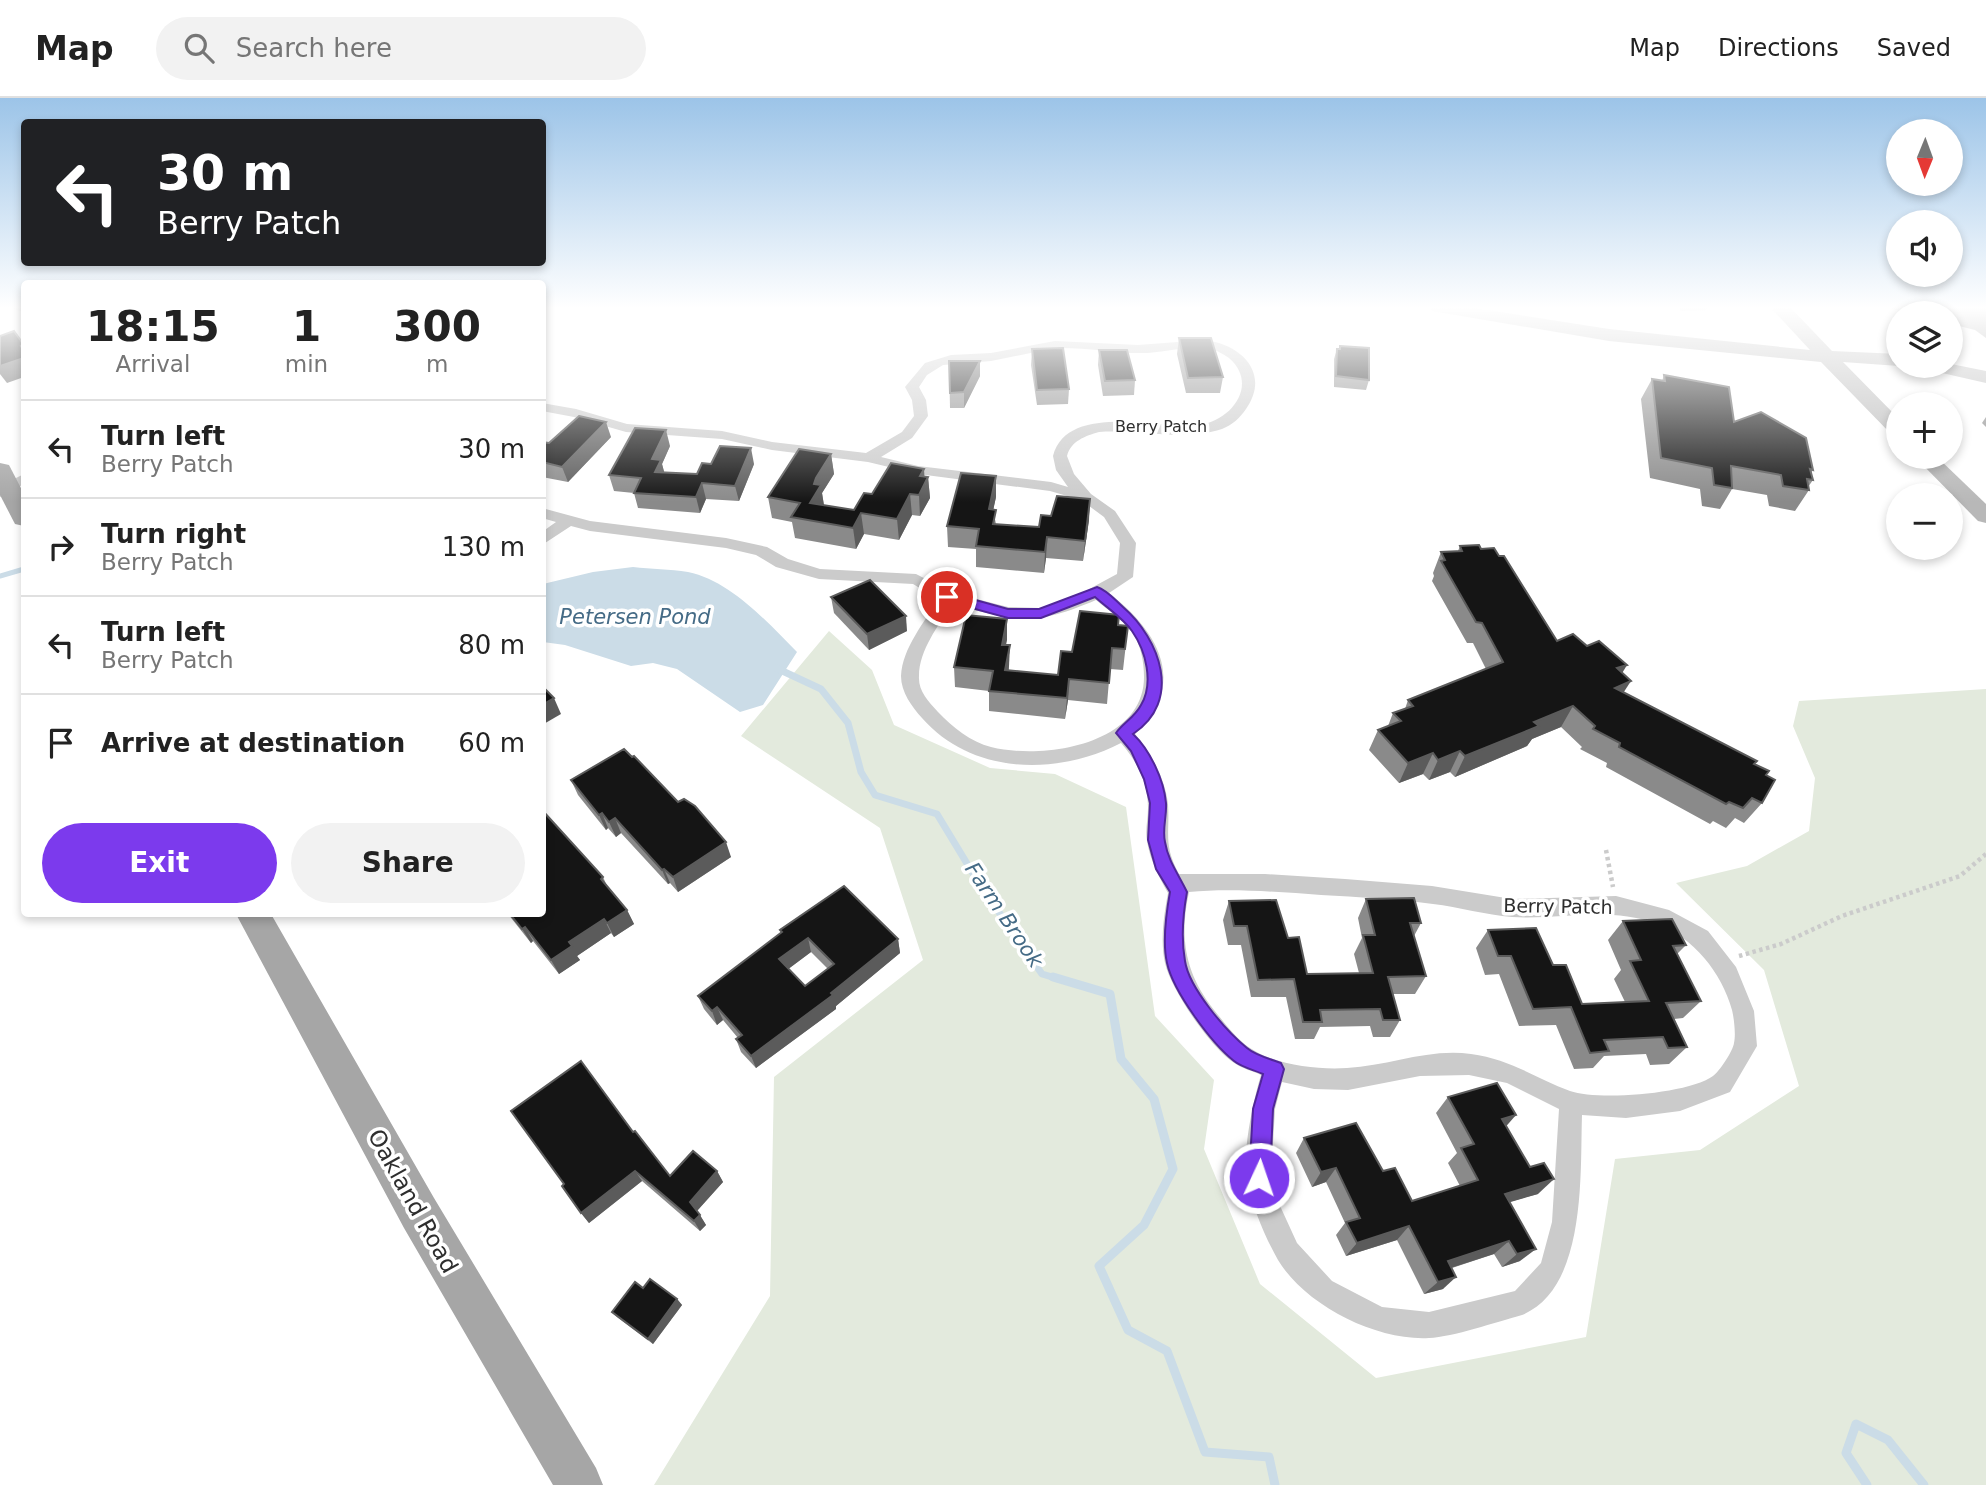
<!DOCTYPE html>
<meta charset="utf-8">
<style>
body{margin:0;font-family:"DejaVu Sans",sans-serif;background:#f2f2f2;color:#222;height:100vh;display:flex;flex-direction:column;font-size:26px;white-space:nowrap}
*{box-sizing:border-box;margin:0}
p{font-size:23px;color:#767676}
.icon{flex:none;width:38px;height:38px;fill:none;stroke:currentColor;stroke-width:2;stroke-linecap:round;stroke-linejoin:round}
.map{position:relative;flex:1;overflow:hidden}
.details{position:absolute;left:21px;top:182px;width:525px;height:637px;display:flex;flex-direction:column;background:#fff;border-radius:7px;box-shadow:0 4px 10px #0003}
.details>*{flex:none}
.top-card{position:absolute;left:21px;top:21px;width:525px;height:147px;border-radius:7px;box-shadow:0 4px 10px #0003;background:#202124;color:#fff;overflow:hidden}
.needle{width:46px;rotate:181deg}
.tools{position:absolute;left:1886px;top:21px;display:grid;gap:14px}
.tools a{display:grid;place-items:center;width:77px;height:77px;border-radius:50%;background:#fff;box-shadow:0 4px 10px #0003;font-size:35px}
.pin{position:absolute;display:grid;place-items:center;width:60px;height:60px;color:#fff;margin:-30px;border:4px solid #fff;border-radius:50%;box-shadow:0 2px 7px #0007}
.me{position:absolute;width:77px;margin:-38px;rotate:3deg;stroke-linejoin:round;filter:drop-shadow(0 0 5px #0008)}
.turn{display:flex;align-items:center;gap:24px;height:147px;padding:0 21px;font-size:32px}
.turn .icon{width:91px;height:91px;stroke-width:2.5}
.turn b{display:block;font-size:49px;line-height:60px}
.eta{display:flex;justify-content:space-evenly;align-items:center;height:119px;text-align:center}
.eta b{font-size:42px;font-weight:600;line-height:49px}
.action{display:flex;gap:14px;margin-top:auto;padding:14px 21px}
.action a{flex:1;height:80px;border-radius:42px;background:#7c3aed;color:#fff;font-size:28px;font-weight:600;line-height:80px;text-align:center}
.action a+a{background:#f2f2f2;color:#222}
ul{padding:0;list-style:none}
li{display:flex;align-items:center;gap:21px;height:98px;padding:0 21px;border-top:2px solid #e0e0e0}
li div{flex:1}
li b{display:block;font-size:26px}
li em{font-style:normal}
header{display:flex;align-items:center;gap:42px;box-sizing:border-box;height:98px;padding:0 35px;background:#fff;border-bottom:2px solid #e0e0e0}
header strong{font-size:33px}
nav{display:flex;gap:38px;margin-inline-start:auto;font-size:24px}
.search{width:490px;height:63px;background:#f2f2f2;display:flex;align-items:center;gap:18px;box-sizing:border-box;padding:0 24px;border-radius:38px;color:#767676;font-size:26px}
.map>svg:first-child{display:block}
.green{fill:#e3eadd}
.water{fill:#cbdce7}
.lines{fill:none;stroke-linecap:round;stroke-linejoin:round}
.stream-far2{stroke:#cbdce7;stroke-width:5}
.stream-far1{stroke:#cbdce7;stroke-width:7}
.stream{stroke:#cbdce7;stroke-width:9}
.path{stroke:#cbcbcb;stroke-width:4.5;stroke-dasharray:3.5 3.5;stroke-linecap:butt}
.street{fill:#cbcbcb;fill-rule:evenodd}
.secondary{fill:#b8b8b8;fill-rule:evenodd}
.primary{fill:#a6a6a6;fill-rule:evenodd}
.wall{fill:#8a8a8a;fill-rule:evenodd}
.shaded-wall{fill:#5b5b5b}
.building{fill:#151515;stroke:#5b5b5b;stroke-width:2;fill-rule:evenodd}
.route{fill:#7c3aed;stroke:#51269a;stroke-width:2}
.labels{text-anchor:middle;dominant-baseline:central;stroke-width:7;stroke-linejoin:round;paint-order:stroke}
.far-street-label{font-size:16px;fill:#2e2e2e;stroke:#fff}
.street-label{font-size:19px;fill:#2e2e2e;stroke:#fff}
.water-label{font-size:21px;font-style:italic;fill:#456b86;stroke:#fff}
.near-street-label{font-size:23px;fill:#2e2e2e;stroke:#fff}
</style>
<header>
<strong>Map</strong>
<div class="search"><svg class="icon" aria-label="search" viewBox="0 0 24 24"><circle cx="10" cy="10" r="6"/><path d="M15 15l6 6"/></svg>Search here</div>
<nav><a>Map</a><a>Directions</a><a>Saved</a></nav>
</header>
<div class="map">
<svg width="1986" height="1387" viewBox="0 0 1986 1387">
<rect width="100%" height="100%" fill="#fff"/>
<polygon class="green" points="829,533 872,572 894,627 990,670 1055,676 1126,709 1155,918 1214,982 1204,1051 1260,1186 1376,1280 1586,1239 1615,1061 1700,1052 1799,988 1764,872 1676,785 1747,768 1809,733 1815,680 1793,628 1799,603 1986,591 1986,1387 654,1387 770,1198 774,979 923,862 880,730 741,638"/>
<path class="water" d="M633 469C651 471 670 471 688 474 731 483 767 524 797 554L763 607 740 614 677 571 653 565 631 568 565 547 543 544V486L593 474Z"/>
<g class="lines">
<polyline class="stream-far2" points="0,478 24,471"/>
<polyline class="stream-far1" points="776,570 821,591 848,625 861,674 875,697 937,716 980,787 1042,876 1059,881"/>
<g class="stream">
<polyline points="1053,879 1110,896 1121,961 1154,1001 1173,1071 1144,1127 1099,1168 1128,1232 1167,1253 1205,1354 1269,1359 1275,1387"/>
<polyline points="1867,1387 1846,1355 1856,1326 1888,1342 1924,1387"/>
</g>
<g class="path">
<polyline points="1606,752 1613,789"/>
<polyline points="1739,858 1781,846 1842,818 1960,778 1986,756"/>
</g>
<g class="street">
<path d="M1204 242C1241 246 1271 275 1246 311 1240 320 1232 327 1222 331 1183 344 1139 331 1099 334 1085 338 1071 343 1067 358L1074 376 1091 396 1115 413 1136 445 1133 479 1109 495C1158 533 1189 585 1135 636 1151 655 1165 680 1168 706 1170 736 1163 747 1179 776H1265L1345 781 1432 788 1512 801 1616 798 1669 812 1708 833 1736 869 1754 913 1757 948 1730 994 1680 1013 1626 1020 1582 1017C1580 1076 1587 1190 1522 1217 1496 1224 1453 1239 1429 1240 1376 1243 1305 1207 1278 1162 1265 1139 1252 1108 1247 1082 1242 1055 1253 1003 1261 977 1253 973 1243 971 1236 966 1212 952 1171 892 1165 865 1160 843 1164 816 1168 795 1159 779 1150 762 1147 743 1145 732 1148 721 1148 710 1148 685 1137 663 1121 645 1057 678 972 677 922 620 912 609 901 594 901 578 902 550 925 524 938 501L913 486 819 481 776 469 756 457 726 450 590 433 571 428 542 447V434L556 424 542 420V410L590 423 726 440 767 449 788 461 820 471 916 476 953 495 1008 509 1040 510 1080 496 1117 476 1120 445 1104 419 1081 402 1050 393 918 376 868 364 772 352 722 341 626 334 574 319 542 313V305L576 311 627 326 722 333 772 344 866 355 902 334 914 318 912 302 905 289 925 265 951 257 991 255 1055 243 1138 247ZM1055 250C1084 249 1112 255 1141 255 1163 255 1187 247 1210 251 1217 252 1223 256 1229 260 1259 286 1232 323 1199 327 1159 331 1067 304 1053 358L1056 372 1068 389 1051 384 918 368 881 359 912 340 928 318 926 302 919 289 927 277 943 267 991 263ZM1096 502C1108 512 1122 521 1132 534 1141 547 1144 564 1144 579 1144 647 1043 662 991 649 971 644 952 629 938 614 928 603 918 593 919 578 919 552 939 527 952 506 1016 523 1033 529 1096 502ZM1189 794C1231 790 1278 794 1321 797 1358 799 1396 801 1433 806 1459 809 1486 817 1512 819 1560 822 1609 808 1657 826 1693 839 1722 875 1732 912 1734 920 1736 937 1734 945 1733 953 1719 974 1713 978 1688 996 1598 1003 1570 993 1535 980 1510 961 1471 956 1428 950 1389 968 1347 970 1318 972 1275 967 1250 950 1236 941 1224 924 1214 912 1185 875 1179 840 1189 794ZM1469 977 1507 985 1559 1011 1552 1124 1541 1165 1515 1193 1429 1214 1382 1209 1332 1183 1297 1145 1281 1110 1271 1080 1275 1011 1282 984 1314 991 1348 992 1420 978Z"/>
<polygon points="24,376 24,386 0,399 0,388"/>
</g>
<g class="secondary">
<polygon points="1429,209 1469,209 1609,231 1810,252 1770,209 1790,209 1832,253 1899,256 1899,268 1843,264 1899,321 1899,339 1892,337 1821,264 1609,243 1432,213"/>
<polygon points="1951,266 1986,273 1986,285 1929,272 1926,268 1951,268"/>
<polygon points="1915,359 1937,359 1986,406 1986,425 1978,423"/>
</g>
<g class="primary">
<polygon points="0,365 9,367 24,396 24,428 15,426 0,397"/>
<polygon points="236,816 271,816 434,1100 596,1370 603,1387 553,1387 404,1130"/>
</g>
</g>
<g class="wall">
<polygon points="8,209 24,209 24,214"/>
<polygon points="1678,209 1708,209 1706,212 1681,213"/>
<polygon points="1886,209 1986,209 1986,240 1975,232 1951,226 1951,215 1909,215"/>
<polygon points="1179,240 1223,279 1220,295 1186,295 1177,256"/>
<polygon points="1340,248 1369,282 1366,292 1334,289 1334,261 1337,251 1340,251"/>
<polygon points="1032,251 1069,291 1068,306 1037,307 1031,267"/>
<polygon points="1099,252 1135,282 1134,297 1103,298 1098,267"/>
<polygon points="949,263 980,263 980,278 964,310 950,310"/>
<polygon points="1664,277 1734,324 1813,372 1811,375 1813,382 1808,389 1809,392 1795,413 1769,408 1767,397 1732,391 1720,411 1702,408 1700,391 1650,380 1641,301 1652,281 1662,283"/>
<polygon points="1986,319 1986,329 1982,325"/>
<polygon points="611,339 568,384 542,379 542,344 549,345"/>
<polygon points="670,348 662,366 664,374 697,376 754,366 739,403 706,401 700,415 638,410 634,395 614,393 609,377"/>
<polygon points="831,356 834,376 822,395 824,407 854,412 872,396 924,378 928,379 930,400 920,418 912,417 899,442 864,436 856,451 795,440 792,424 772,420 768,399"/>
<polygon points="996,399 993,412 996,426 1039,429 1089,422 1083,463 1046,460 1044,475 976,469 976,451 948,449 947,428"/>
<polygon points="1460,448 1481,451 1557,543 1622,575 1624,595 1754,667 1766,677 1762,705 1744,725 1735,720 1726,730 1713,723 1710,726 1606,669 1607,665 1580,651 1582,649 1561,629 1532,641 1527,648 1455,679 1450,674 1429,682 1423,676 1399,685 1369,652 1378,632 1388,628 1393,615 1405,611 1408,602 1486,571 1473,545 1467,545 1432,483 1434,478 1433,475 1441,454 1458,453"/>
<polygon points="831,499 907,533 869,552 834,515"/>
<polygon points="1007,521 1006,547 1009,568 1009,572 1058,577 1072,554 1118,527 1128,528 1123,572 1110,571 1107,606 1068,602 1065,621 989,613 989,593 955,589 954,569"/>
<polygon points="571,682 678,704 731,759 678,794 670,785 668,786 621,735 616,739 608,730 606,732 578,697"/>
<polygon points="603,779 608,790 627,812 634,826 614,839 611,835 577,858 580,862 559,876 533,843 531,845 508,816 542,816"/>
<polygon points="1366,801 1421,825 1414,838 1426,878 1415,896 1393,896 1400,922 1390,939 1373,939 1370,928 1320,929 1314,941 1295,941 1286,899 1251,899 1241,847 1228,847 1223,822 1229,803 1288,840 1307,876 1359,875 1354,856 1362,840 1358,820"/>
<polygon points="1623,823 1686,847 1677,856 1701,903 1683,920 1674,921 1687,949 1669,966 1650,967 1646,956 1604,958 1593,970 1574,971 1556,927 1519,928 1499,876 1485,877 1476,850 1488,832 1553,867 1582,906 1625,904 1614,881 1621,872 1608,842"/>
<path d="M780 832 898 841 900 855 836 908V911L756 970 741 954 736 941 738 940 723 922 717 927 704 911 698 898 781 835ZM811 854 828 871 805 888 788 871Z"/>
<polygon points="1448,999 1506,1028 1538,1096 1509,1104 1520,1163 1502,1169 1494,1156 1452,1170 1443,1191 1424,1196 1397,1142 1346,1158 1336,1137 1345,1125 1326,1084 1312,1089 1296,1055 1304,1040 1383,1073 1412,1103 1460,1088 1448,1065 1457,1055 1436,1015"/>
<polygon points="633,1034 670,1078 717,1073 723,1084 697,1113 706,1127 700,1133 642,1083 589,1125 581,1115"/>
<polygon points="643,1190 677,1201 682,1207 653,1246 617,1219 612,1214"/>
</g>
<g class="shaded-wall">
<polygon points="24,260 24,279 7,285 0,276 0,268"/>
<polygon points="980,263 980,278 964,310 964,294"/>
<polygon points="606,324 611,339 568,384 562,369"/>
<polygon points="666,332 670,348 662,366 665,377 659,389 652,361"/>
<polygon points="751,350 754,366 739,403 735,388"/>
<polygon points="831,356 834,376 822,395 824,408 810,405 814,386 816,380"/>
<polygon points="924,371 925,387 928,379 930,400 920,418 919,397 920,378"/>
<polygon points="996,378 996,399 989,432 989,411"/>
<polygon points="702,385 706,401 700,415 696,399"/>
<polygon points="910,396 912,417 899,442 897,421"/>
<polygon points="1090,401 1089,422 1083,463 1085,443"/>
<polygon points="861,415 864,436 856,451 853,430"/>
<polygon points="1047,439 1046,460 1044,475 1045,454"/>
<polygon points="906,518 907,533 869,552 867,536"/>
<polygon points="1007,521 1007,542 1002,567 1002,547"/>
<polygon points="1010,547 1009,568 1005,593 1005,572"/>
<polygon points="1627,567 1615,587 1617,570"/>
<polygon points="1069,581 1068,602 1065,621 1067,600"/>
<polygon points="1631,583 1618,603 1615,590"/>
<polygon points="554,600 561,616 542,627 542,607"/>
<polygon points="1573,608 1561,629 1532,641 1527,648 1455,679 1465,658 1534,624"/>
<polygon points="1460,653 1450,674 1429,682 1438,662"/>
<polygon points="1433,655 1423,676 1399,685 1408,665"/>
<polygon points="602,715 608,730 606,732 599,717"/>
<polygon points="615,720 621,735 616,739 609,724"/>
<polygon points="726,744 731,759 678,794 673,779"/>
<polygon points="664,771 670,785 668,786 662,772"/>
<polygon points="627,812 634,826 614,839 607,825"/>
<polygon points="604,821 611,835 577,858 580,862 559,876 551,862 569,844"/>
<polygon points="525,829 533,843 531,845 522,831"/>
<polygon points="808,840 811,854 783,875 779,861"/>
<polygon points="898,841 900,855 836,908 836,911 756,970 751,958 831,895"/>
<polygon points="717,909 723,922 717,927 712,913"/>
<polygon points="1516,1017 1502,1033 1502,1021"/>
<polygon points="1336,1070 1326,1084 1312,1089 1321,1074"/>
<polygon points="635,1073 642,1083 589,1125 581,1115"/>
<polygon points="717,1073 723,1084 696,1114 690,1104"/>
<polygon points="1554,1081 1538,1096 1490,1110 1505,1096"/>
<polygon points="700,1117 706,1127 700,1133 694,1123"/>
<polygon points="1409,1128 1397,1142 1346,1158 1357,1145"/>
<polygon points="1509,1143 1494,1156 1435,1175 1448,1163"/>
<polygon points="1536,1151 1520,1163 1502,1169 1517,1156"/>
<polygon points="1456,1179 1443,1191 1424,1196 1438,1184"/>
<polygon points="677,1201 682,1207 653,1246 648,1241"/>
</g>
<g class="building">
<polygon points="14,233 24,247 21,248 24,253 24,260 0,268 0,238"/>
<polygon points="1179,240 1211,240 1223,279 1188,280"/>
<polygon points="1340,248 1369,250 1369,282 1336,278 1337,251 1340,251"/>
<polygon points="1063,250 1069,291 1037,292 1032,251"/>
<polygon points="1099,252 1127,252 1135,282 1105,283"/>
<polygon points="949,263 980,263 964,294 950,295"/>
<polygon points="1664,277 1729,289 1734,324 1761,314 1806,340 1813,372 1810,371 1813,382 1807,381 1809,392 1783,388 1781,377 1731,368 1732,390 1714,387 1712,370 1661,360 1652,281 1665,283"/>
<polygon points="579,318 606,324 562,369 542,364 542,344 549,345"/>
<polygon points="635,330 666,332 652,361 661,362 655,374 697,376 702,365 711,366 720,348 751,350 735,388 702,385 696,399 634,395 641,380 609,377"/>
<polygon points="799,351 831,356 816,380 814,386 821,387 810,405 854,412 864,395 872,396 891,365 924,371 920,378 928,379 919,397 910,396 897,421 861,415 853,430 791,419 800,405 768,399"/>
<polygon points="961,375 996,378 989,411 996,412 993,426 1039,429 1041,417 1051,418 1057,398 1090,401 1085,443 1047,439 1045,454 976,448 979,431 947,428"/>
<polygon points="1479,447 1481,451 1494,450 1499,458 1504,458 1557,543 1573,536 1587,548 1599,543 1627,567 1617,570 1631,583 1615,590 1757,663 1754,666 1769,673 1766,677 1775,682 1762,705 1752,700 1743,710 1729,704 1726,706 1619,649 1620,645 1593,631 1595,628 1573,608 1534,624 1539,628 1465,658 1460,653 1438,662 1433,655 1408,665 1378,632 1401,623 1393,615 1413,608 1408,602 1503,564 1482,525 1476,524 1441,463 1445,462 1441,454 1462,453 1460,448"/>
<polygon points="870,482 906,518 867,536 831,499"/>
<polygon points="1080,513 1119,517 1118,527 1128,528 1125,551 1112,550 1109,585 1069,581 1067,600 989,593 993,573 954,569 966,517 1007,521 1002,547 1010,547 1005,572 1058,577 1061,553 1072,554"/>
<polygon points="542,588 554,600 542,607"/>
<polygon points="624,651 632,659 634,658 678,704 684,701 695,708 726,744 673,779 664,771 662,772 615,720 609,724 602,715 599,717 571,682"/>
<polygon points="542,712 603,779 601,781 627,812 607,825 604,821 569,844 572,848 551,862 525,829 522,831 510,816 542,816"/>
<path d="M844 788 898 841 831 895 833 897 751 958 736 941 742 937 717 909 712 913 698 898 782 834 780 832ZM808 840 834 866 805 888 779 861Z"/>
<polygon points="1414,800 1421,825 1410,825 1426,878 1388,879 1400,922 1383,922 1380,911 1320,912 1322,924 1303,924 1294,881 1258,882 1247,828 1234,828 1229,803 1276,802 1288,840 1299,839 1307,876 1373,875 1363,837 1375,837 1366,801"/>
<polygon points="1672,821 1686,847 1673,848 1701,903 1666,905 1687,949 1668,950 1663,939 1604,942 1609,953 1590,955 1571,909 1533,911 1511,858 1498,858 1488,832 1536,830 1553,867 1566,867 1582,906 1649,903 1630,863 1641,862 1623,823"/>
<polygon points="581,963 633,1034 635,1033 670,1078 693,1053 717,1073 690,1104 700,1117 694,1123 635,1073 581,1115 562,1088 564,1086 511,1013"/>
<polygon points="1497,985 1516,1017 1502,1021 1530,1069 1544,1065 1554,1081 1505,1096 1536,1151 1517,1156 1509,1143 1448,1163 1456,1179 1438,1184 1409,1128 1357,1145 1346,1124 1360,1120 1336,1070 1321,1074 1304,1040 1356,1025 1383,1073 1395,1070 1412,1103 1478,1082 1461,1050 1474,1046 1448,999"/>
<polygon points="650,1181 677,1201 648,1241 612,1214 635,1184 643,1190"/>
</g>
<linearGradient id="sky" x2="0" y2="1"><stop stop-color="#9cc4e8"/><stop offset="0.52" stop-color="#fff"/><stop offset="1" stop-color="#fff" stop-opacity="0"/></linearGradient>
<rect width="1986" height="404" fill="url(#sky)"/>
<path class="route" d="M1097 489C1107 492 1115 502 1123 509 1160 541 1183 603 1133 636 1150 652 1164 682 1166 705 1167 718 1162 731 1165 744 1168 763 1179 777 1187 794 1183 816 1181 841 1185 863 1189 890 1226 933 1247 950 1255 957 1270 961 1281 965L1284 971 1273 1011 1270 1080 1267 1087 1259 1090 1252 1087 1249 1080 1253 1011 1263 976C1254 972 1241 969 1234 963 1211 945 1173 893 1167 865 1162 843 1166 816 1170 794L1156 771 1148 742 1150 705 1144 681 1131 653 1116 635C1123 625 1135 619 1141 607 1154 585 1146 553 1132 533 1123 520 1107 510 1095 499L1041 520H1008L942 502 940 499 947 494 1008 511H1039Z"/>
<g class="labels">
<g class="far-street-label">
<text x="1161" y="328">Berry Patch</text>
</g>
<g class="street-label">
<text transform="translate(1558 808) rotate(1)">Berry Patch</text>
</g>
<g class="water-label">
<text x="635" y="519">Petersen Pond</text>
<text transform="translate(1004 817) rotate(56)">Farm Brook</text>
</g>
<g class="near-street-label">
<text transform="translate(413 1103) rotate(61)">Oakland Road</text>
</g>
</g>
</svg>
<div class="tools">
<a><svg class="needle" viewBox="-14 -14 28 28"><path d="M0-13l5 13h-10z" fill="#e53935"/><path d="M0 13l5-13h-10z" fill="#767676"/></svg></a>
<a><svg class="icon" aria-label="sound" viewBox="0 0 24 24"><path d="M4 9h4l5-4v14l-5-4H4zM17 9q2 3 0 6"/></svg></a>
<a><svg class="icon" aria-label="layers" viewBox="0 0 24 24"><path d="M12 4l9 5-9 5-9-5zM3 14l9 5 9-5"/></svg></a>
<a>+</a>
<a>−</a>
</div>
<div class="pin" style="left:947px;top:499px;background:#d93025"><svg class="icon" aria-label="arrive" viewBox="0 0 24 24"><path d="M6 21V4h12l-3 4 3 4H6"/></svg></div>
<svg class="me" style="left:1259px;top:1080px" viewBox="-20 -20 40 40"><circle r="17" fill="#7c3aed" stroke="#fff" stroke-width="3"/><path d="M0-11L8 9 0 5-8 9z" fill="#fff"/></svg>
<div class="top-card">
<div class="turn"><svg class="icon" aria-label="left" viewBox="0 0 24 24"><path d="M17 20v-9H6M10 6l-5 5 5 5"/></svg><div><b>30 m</b>Berry Patch</div></div>
</div>
<section class="details">
<div class="eta">
<div><b>18:15</b><p>Arrival</p></div>
<div><b>1</b><p>min</p></div>
<div><b>300</b><p>m</p></div>
</div>
<ul>
<li><svg class="icon" aria-label="left" viewBox="0 0 24 24"><path d="M17 20v-9H6M10 6l-5 5 5 5"/></svg><div><b>Turn left</b><p>Berry Patch</p></div><em>30 m</em></li>
<li><svg class="icon" aria-label="right" viewBox="0 0 24 24"><path d="M7 20v-9h11M14 6l5 5-5 5"/></svg><div><b>Turn right</b><p>Berry Patch</p></div><em>130 m</em></li>
<li><svg class="icon" aria-label="left" viewBox="0 0 24 24"><path d="M17 20v-9H6M10 6l-5 5 5 5"/></svg><div><b>Turn left</b><p>Berry Patch</p></div><em>80 m</em></li>
<li><svg class="icon" aria-label="arrive" viewBox="0 0 24 24"><path d="M6 21V4h12l-3 4 3 4H6"/></svg><div><b>Arrive at destination</b></div><em>60 m</em></li>
</ul>
<div class="action"><a>Exit</a><a>Share</a></div>
</section>
</div>
